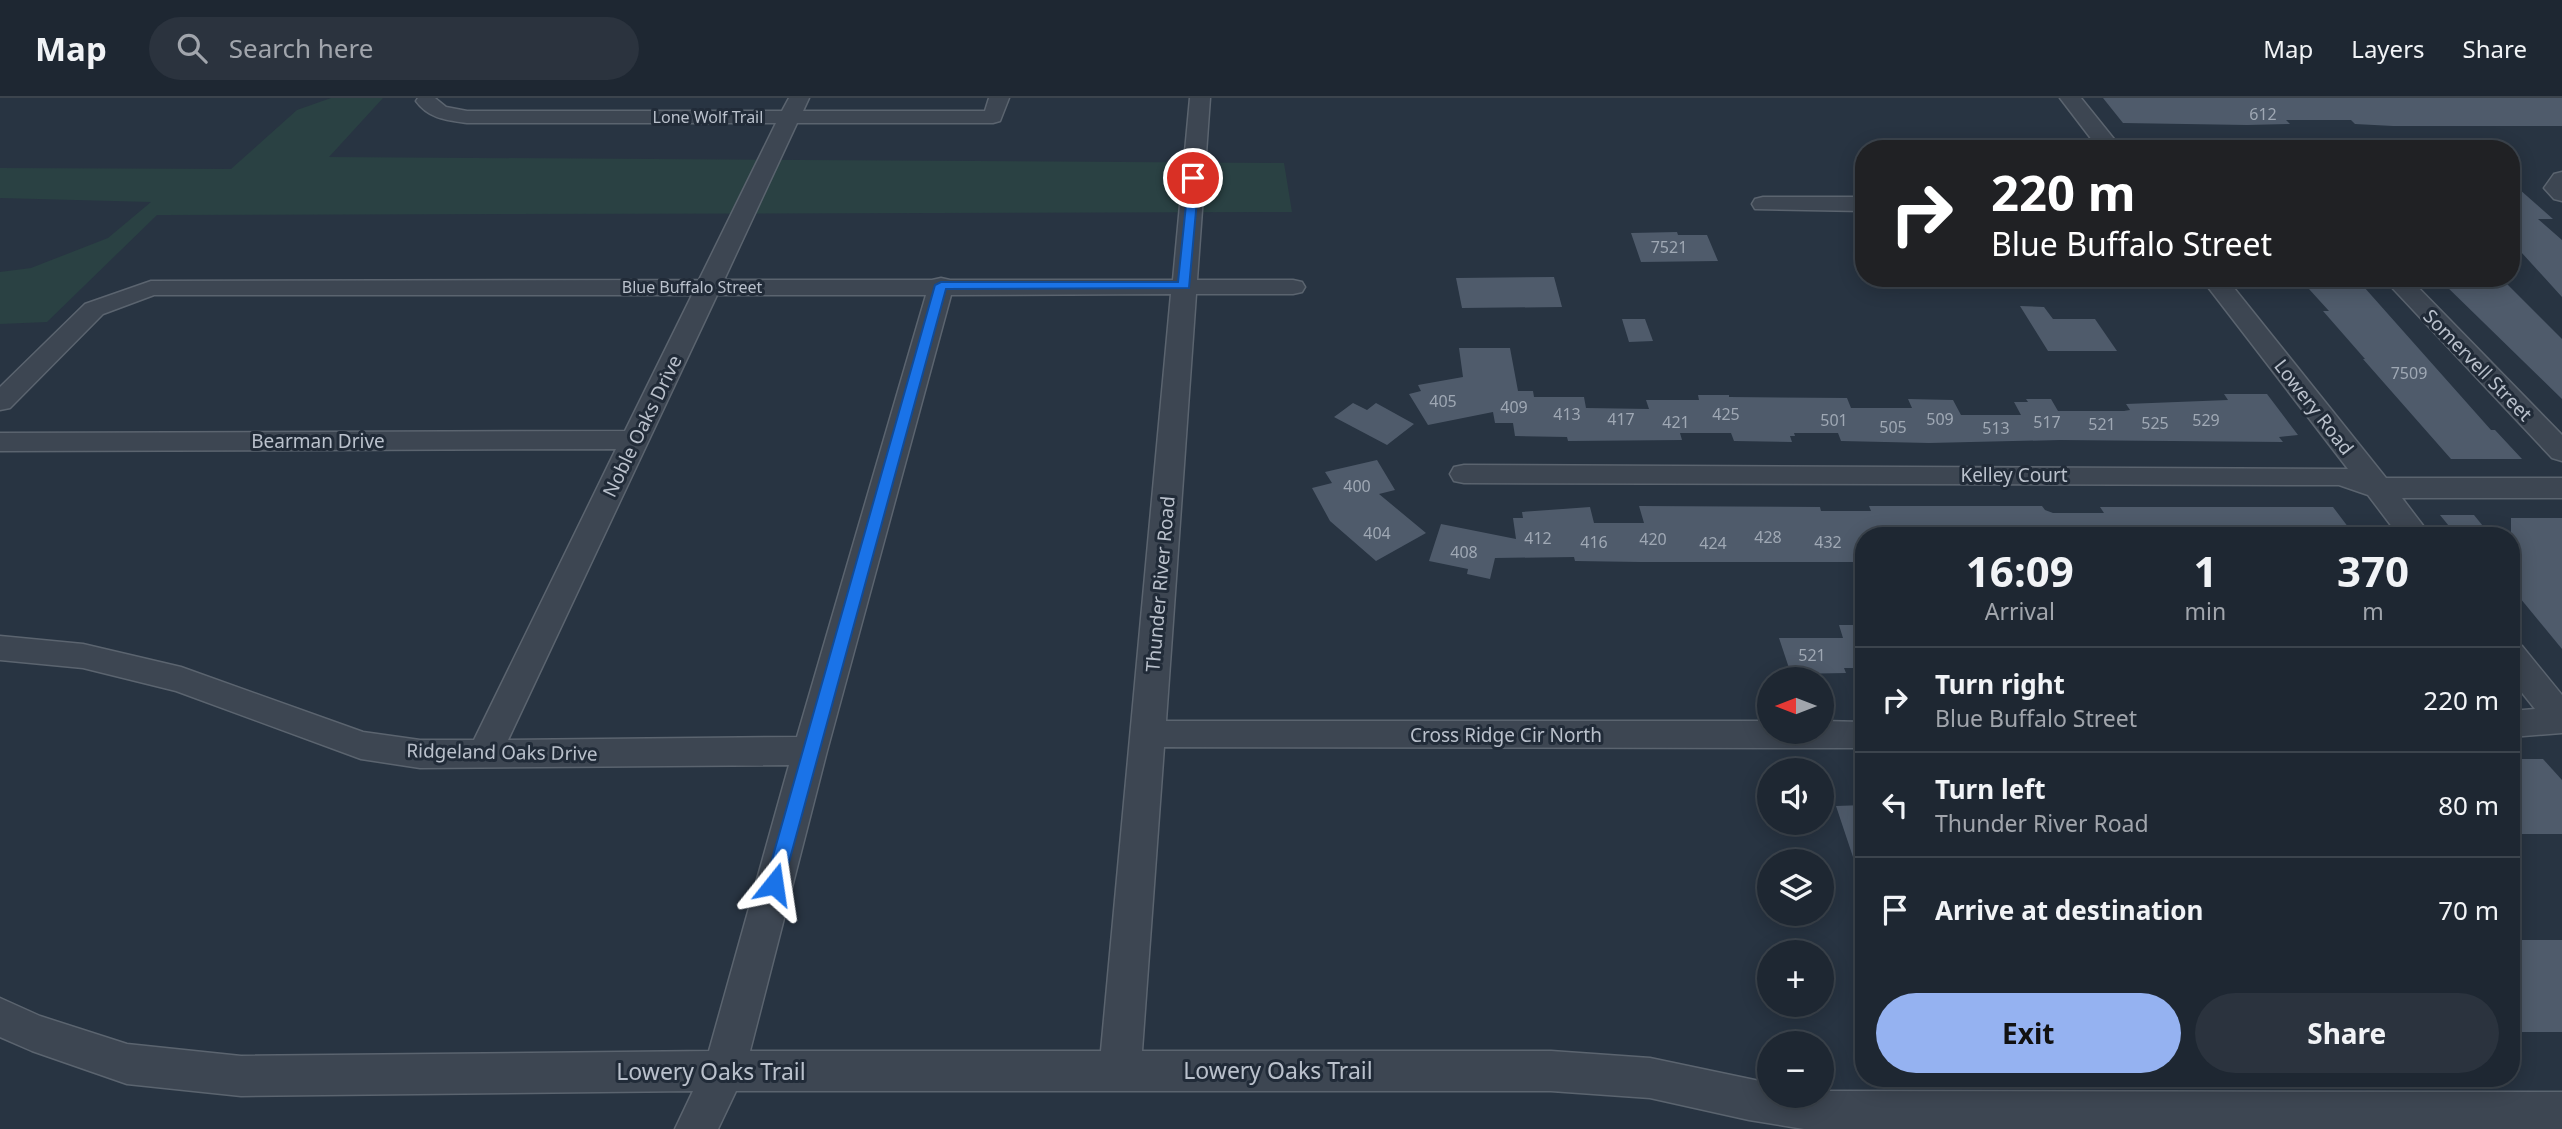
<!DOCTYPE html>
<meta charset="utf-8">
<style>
body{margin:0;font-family:"Noto Sans",sans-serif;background:#2b333e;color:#f1f3f6;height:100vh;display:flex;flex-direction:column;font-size:26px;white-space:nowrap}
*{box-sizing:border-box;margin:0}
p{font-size:23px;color:#a1a5ac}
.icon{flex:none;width:38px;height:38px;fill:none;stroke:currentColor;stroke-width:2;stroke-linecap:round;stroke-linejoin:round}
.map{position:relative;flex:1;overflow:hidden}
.panel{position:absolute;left:1855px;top:429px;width:665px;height:560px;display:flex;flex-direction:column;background:#1e2732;border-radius:28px;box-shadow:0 4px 18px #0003,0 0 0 2px #3c444d}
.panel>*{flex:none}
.banner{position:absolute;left:1855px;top:42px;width:665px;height:147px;border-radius:28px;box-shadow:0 4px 18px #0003,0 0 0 2px #3c444d;background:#202124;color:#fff;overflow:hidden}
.needle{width:46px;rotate:270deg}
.controls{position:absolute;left:1757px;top:569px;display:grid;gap:14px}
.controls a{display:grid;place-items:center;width:77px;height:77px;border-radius:50%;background:#1e2732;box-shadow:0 4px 18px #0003,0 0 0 2px #3c444d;font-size:35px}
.pin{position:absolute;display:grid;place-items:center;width:60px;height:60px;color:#fff;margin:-30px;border:4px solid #fff;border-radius:50%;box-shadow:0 2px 7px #0007}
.me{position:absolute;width:77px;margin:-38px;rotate:15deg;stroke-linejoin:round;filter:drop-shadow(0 0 5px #0008)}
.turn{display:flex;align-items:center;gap:24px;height:147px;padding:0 21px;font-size:32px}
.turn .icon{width:91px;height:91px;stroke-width:2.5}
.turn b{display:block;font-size:49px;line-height:60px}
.eta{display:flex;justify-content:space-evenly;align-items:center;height:119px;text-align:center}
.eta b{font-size:42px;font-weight:700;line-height:49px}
.cta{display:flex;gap:14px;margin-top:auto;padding:14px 21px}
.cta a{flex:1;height:80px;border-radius:42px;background:#95b2f1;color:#111;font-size:28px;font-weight:700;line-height:80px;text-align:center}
.cta a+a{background:#2b333e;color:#f1f3f6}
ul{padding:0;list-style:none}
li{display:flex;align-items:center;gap:21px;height:105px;padding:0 21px;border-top:2px solid #3c444d}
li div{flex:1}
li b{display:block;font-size:26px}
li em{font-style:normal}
header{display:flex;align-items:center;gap:42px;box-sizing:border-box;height:98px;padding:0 35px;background:#1e2732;border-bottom:2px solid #3c444d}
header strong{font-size:33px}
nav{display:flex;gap:38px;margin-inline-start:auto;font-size:24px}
.search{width:490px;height:63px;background:#2b333e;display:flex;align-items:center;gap:18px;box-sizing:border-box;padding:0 24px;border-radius:38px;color:#a1a5ac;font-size:26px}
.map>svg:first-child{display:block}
.green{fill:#2a4143}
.building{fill:#4f5b6b}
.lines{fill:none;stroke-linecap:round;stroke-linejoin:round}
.minor-casing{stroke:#5b646f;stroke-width:3}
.minor{fill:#3d4652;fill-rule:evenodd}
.route{fill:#1a73e8;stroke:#114b97;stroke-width:2}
.labels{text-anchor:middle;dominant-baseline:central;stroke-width:6;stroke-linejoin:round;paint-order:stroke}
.number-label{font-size:16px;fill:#9fa8b4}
.far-street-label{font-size:16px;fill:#bac1cc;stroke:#212b38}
.street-label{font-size:19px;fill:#bac1cc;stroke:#212b38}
.near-street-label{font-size:23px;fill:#bac1cc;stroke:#212b38}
</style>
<header>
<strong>Map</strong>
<div class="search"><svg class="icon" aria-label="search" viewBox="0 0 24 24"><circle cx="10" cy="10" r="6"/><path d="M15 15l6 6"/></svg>Search here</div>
<nav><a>Map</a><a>Layers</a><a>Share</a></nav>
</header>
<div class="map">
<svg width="2562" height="1031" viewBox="0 0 2562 1031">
<rect width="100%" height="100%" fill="#283442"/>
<polygon class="green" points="331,0 383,0 329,59 1284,65 1292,114 157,117 47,224 0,226 0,174 31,170 108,140 151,104 0,100 0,70 231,71 297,12"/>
<g class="building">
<polygon points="2103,0 2562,0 2562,28 2393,28 2355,26 2351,22 2286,22 2290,26 2247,27 2123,25"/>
<polygon points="2511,84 2553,121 2538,121 2562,142 2562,199 2511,143"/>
<polygon points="1677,134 1678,137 1707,137 1718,163 1641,164 1631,135"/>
<polygon points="1554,179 1562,209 1462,210 1456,180"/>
<polygon points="2299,180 2356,180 2491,332 2495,332 2522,361 2451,361 2363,261 2365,261 2323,213 2329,213"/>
<polygon points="2456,180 2501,180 2562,241 2562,301 2442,184 2460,184"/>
<polygon points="2020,208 2044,209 2053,221 2095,221 2117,253 2048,253"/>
<polygon points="1622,221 1645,221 1653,243 1629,244"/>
<polygon points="1459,250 1510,250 1518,293 1533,293 1534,299 1584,299 1586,310 1649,311 1646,302 1699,302 1698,297 1729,297 1729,299 1847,300 1851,310 1912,310 1908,301 1953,302 1961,317 2021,317 2014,304 2028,304 2026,301 2051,301 2058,313 2124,313 2130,312 2126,306 2228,302 2224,296 2267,296 2298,337 2279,339 2283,344 2060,342 1929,345 1841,343 1838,335 1794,335 1795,338 1790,338 1792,344 1734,343 1731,335 1680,335 1682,342 1568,343 1567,339 1515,338 1513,325 1495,325 1493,314 1428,327 1409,296 1421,293 1418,287 1463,279"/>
<polygon points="1353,305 1367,312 1376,305 1414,326 1387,347 1334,319"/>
<polygon points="1377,362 1395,392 1379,396 1426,435 1376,463 1330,423 1312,390 1332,385 1325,374"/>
<polygon points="1639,408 1820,409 1821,413 1871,413 1869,408 2042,408 2045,412 2053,415 2104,415 2100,409 2333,409 2355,438 1864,438 1864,464 1640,464 1575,463 1574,459 1495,460 1490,481 1467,476 1468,471 1429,463 1441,426 1516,441 1513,420 1523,420 1522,414 1590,409 1594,425 1644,425"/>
<polygon points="2440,417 2474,417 2491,438 2457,438"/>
<polygon points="2511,420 2562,420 2562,551 2511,489"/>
<polygon points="1839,527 1864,527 1864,588 1861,589 1854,570 1844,570 1846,575 1791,576 1779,540 1843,540"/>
<polygon points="2511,661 2543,661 2562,682 2562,736 2511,736"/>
<polygon points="1864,707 1864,779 1860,780 1836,708"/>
<rect x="2511" y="842" width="51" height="92"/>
</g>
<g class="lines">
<defs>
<g id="minor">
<path d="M418 0H435L446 9 467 13H782L789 0H809L803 13H985L989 0H1009L1000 23 993 25H797L724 182H932L941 180 950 182H1173L1190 0H1210L1197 182H1293L1302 184 1305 189 1302 194 1293 196H1196L1166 623H1769V634H1822V623L1864 624V650L1164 649 1142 953H1551L1650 960 1769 985V998H1822V993L2562 994V1031H1804L1749 1022 1650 1000 1551 993H736L718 1031H675L693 993 241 998 127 986 32 953 0 939V900L40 918 127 946 241 958 709 953 789 667 420 670 361 661 176 593 83 570 0 562V538L83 546 181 569 363 634 420 642H474L616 351 0 353V335L625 333 692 197H154L103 216 10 310 0 312V289L85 206 151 183 699 182 776 25H467C447 22 429 21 416 3ZM1171 196 1101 953H750L827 653 951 197ZM717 197H926L797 639 508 642Z"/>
<polygon points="2060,0 2081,0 2122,51 2099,51"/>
<polygon points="2562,74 2562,103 2554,101 2544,90 2554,76"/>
<polygon points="1763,99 1864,99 1864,113 1755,111 1752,106 1755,101"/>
<polygon points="2201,180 2226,180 2386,380 2562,380 2562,400 2402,400 2431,438 2399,438 2368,397 2339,387 1464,385 1454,383 1450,376 1454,369 1464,367 2348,371"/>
<polygon points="2383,180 2409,180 2562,337 2562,363 2552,360"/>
<polygon points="2511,545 2522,548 2562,597 2562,635 2511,639 2511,613 2535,611 2511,581"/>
</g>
</defs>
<use href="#minor" class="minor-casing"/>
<use href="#minor" class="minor"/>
</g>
<polygon class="route" points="1189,78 1199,80 1189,190 946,191 783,786 781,792 774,794 767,792 765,786 935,187 941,184 1178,184"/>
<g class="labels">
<g class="number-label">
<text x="2263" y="16">612</text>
<text x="1669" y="149">7521</text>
<text x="2409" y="275">7509</text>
<text x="1443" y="303">405</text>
<text x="1514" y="309">409</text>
<text x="1567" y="316">413</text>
<text x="1726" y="316">425</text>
<text x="1621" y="321">417</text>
<text x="1940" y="321">509</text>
<text x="1834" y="322">501</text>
<text x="2206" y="322">529</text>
<text x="1676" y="324">421</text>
<text x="2047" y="324">517</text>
<text x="2155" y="325">525</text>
<text x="2102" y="326">521</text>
<text x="1893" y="329">505</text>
<text x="1996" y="330">513</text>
<text x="1357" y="388">400</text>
<text x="1377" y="435">404</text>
<text x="1768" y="439">428</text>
<text x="1538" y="440">412</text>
<text x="1653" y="441">420</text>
<text x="1594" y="444">416</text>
<text x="1828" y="444">432</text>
<text x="1713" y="445">424</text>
<text x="1464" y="454">408</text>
<text x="1812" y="557">521</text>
</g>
<g class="far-street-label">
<text x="708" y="19">Lone Wolf Trail</text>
<text x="692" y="189">Blue Buffalo Street</text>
</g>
<g class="street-label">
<text transform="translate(2478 267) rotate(46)">Somervell Street</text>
<text transform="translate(2314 309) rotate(52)">Lowery Road</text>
<text transform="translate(642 328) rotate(-64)">Noble Oaks Drive</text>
<text x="318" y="343">Bearman Drive</text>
<text x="2014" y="377">Kelley Court</text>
<text transform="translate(1160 486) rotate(-85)">Thunder River Road</text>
<text x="1506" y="637">Cross Ridge Cir North</text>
<text transform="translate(502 654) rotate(1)">Ridgeland Oaks Drive</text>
</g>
<g class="near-street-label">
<text x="1278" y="972">Lowery Oaks Trail</text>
<text x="711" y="973">Lowery Oaks Trail</text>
</g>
</g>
</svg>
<div class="controls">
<a><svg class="needle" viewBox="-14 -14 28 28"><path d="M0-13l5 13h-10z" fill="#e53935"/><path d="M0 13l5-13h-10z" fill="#a1a5ac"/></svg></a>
<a><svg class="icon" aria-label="sound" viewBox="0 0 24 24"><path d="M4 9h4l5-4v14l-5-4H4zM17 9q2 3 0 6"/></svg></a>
<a><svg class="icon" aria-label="layers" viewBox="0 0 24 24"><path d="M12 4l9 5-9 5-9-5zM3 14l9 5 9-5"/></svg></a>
<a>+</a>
<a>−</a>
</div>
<div class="pin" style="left:1193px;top:80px;background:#d93025"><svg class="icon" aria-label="arrive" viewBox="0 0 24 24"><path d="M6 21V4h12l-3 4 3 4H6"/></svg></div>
<svg class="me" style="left:774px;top:786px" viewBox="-20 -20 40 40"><path d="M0-17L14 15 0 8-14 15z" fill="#1a73e8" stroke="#fff" stroke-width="4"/></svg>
<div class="banner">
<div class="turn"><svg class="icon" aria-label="right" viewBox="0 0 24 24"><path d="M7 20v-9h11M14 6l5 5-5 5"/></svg><div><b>220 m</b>Blue Buffalo Street</div></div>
</div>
<section class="panel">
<div class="eta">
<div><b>16:09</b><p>Arrival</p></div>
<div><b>1</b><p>min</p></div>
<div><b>370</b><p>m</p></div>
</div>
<ul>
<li><svg class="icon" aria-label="right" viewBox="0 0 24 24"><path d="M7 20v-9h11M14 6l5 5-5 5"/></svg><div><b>Turn right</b><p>Blue Buffalo Street</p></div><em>220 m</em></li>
<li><svg class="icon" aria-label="left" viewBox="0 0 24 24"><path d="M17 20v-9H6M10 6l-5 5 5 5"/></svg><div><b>Turn left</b><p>Thunder River Road</p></div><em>80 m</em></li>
<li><svg class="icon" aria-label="arrive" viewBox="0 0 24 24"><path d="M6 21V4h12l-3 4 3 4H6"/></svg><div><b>Arrive at destination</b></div><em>70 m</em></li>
</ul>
<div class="cta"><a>Exit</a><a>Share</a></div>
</section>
</div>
